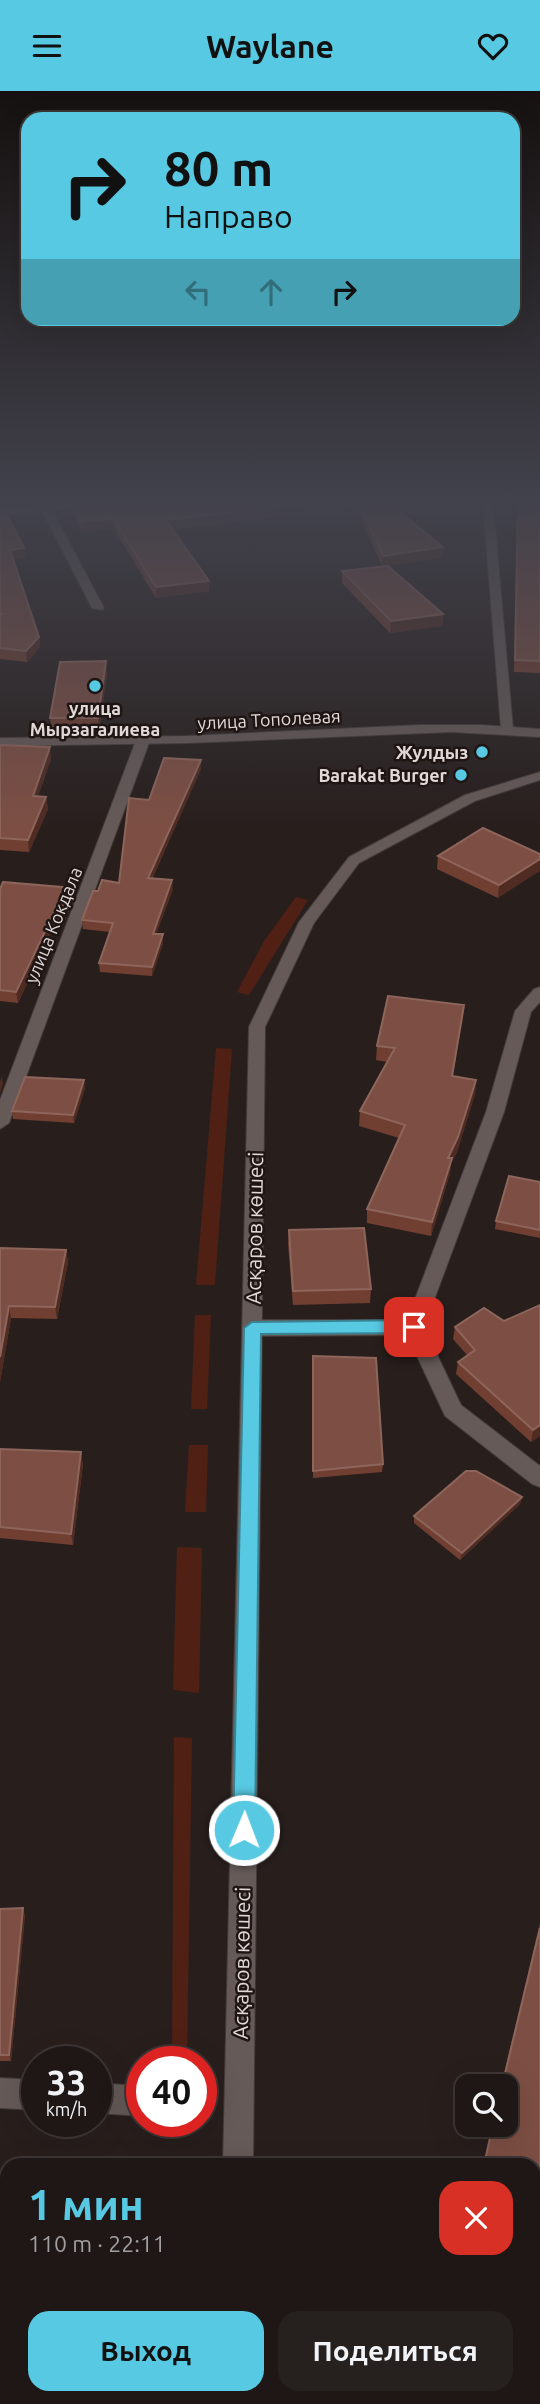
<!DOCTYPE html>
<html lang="ru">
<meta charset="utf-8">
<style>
body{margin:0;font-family:Ubuntu,sans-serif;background:#26201f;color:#f1f3f6;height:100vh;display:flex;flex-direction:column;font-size:26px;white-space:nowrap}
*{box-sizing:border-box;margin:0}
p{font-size:23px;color:#a19fa1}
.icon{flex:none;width:38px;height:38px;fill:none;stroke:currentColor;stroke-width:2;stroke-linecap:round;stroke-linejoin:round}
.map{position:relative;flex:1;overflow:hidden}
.side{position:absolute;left:0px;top:2067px;width:541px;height:247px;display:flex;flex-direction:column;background:#1e1716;border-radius:21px 21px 0 0;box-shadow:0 7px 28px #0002,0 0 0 2px #3c3635}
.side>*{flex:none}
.banner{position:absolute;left:21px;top:21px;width:499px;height:214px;border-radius:21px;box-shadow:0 7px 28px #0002,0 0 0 2px #3c3635;background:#57c9e2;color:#111;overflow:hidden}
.buttons{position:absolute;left:455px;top:1983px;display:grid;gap:14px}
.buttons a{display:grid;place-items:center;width:63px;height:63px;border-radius:14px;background:#1e1716;box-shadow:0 7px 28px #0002,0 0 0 2px #3c3635;font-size:35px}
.speed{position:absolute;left:21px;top:1955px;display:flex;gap:14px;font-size:35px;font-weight:700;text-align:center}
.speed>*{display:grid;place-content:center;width:91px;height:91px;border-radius:50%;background:#1e1716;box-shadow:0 7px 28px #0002,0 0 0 2px #3c3635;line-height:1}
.speed small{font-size:18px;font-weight:400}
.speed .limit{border:10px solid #d22;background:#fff;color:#111}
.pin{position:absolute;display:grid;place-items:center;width:60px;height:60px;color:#fff;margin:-30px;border-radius:14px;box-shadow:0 4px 10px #0006}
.me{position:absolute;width:77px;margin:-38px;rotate:1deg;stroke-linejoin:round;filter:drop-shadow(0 0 5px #0008)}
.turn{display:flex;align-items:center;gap:24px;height:147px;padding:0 28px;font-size:32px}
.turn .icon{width:91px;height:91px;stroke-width:2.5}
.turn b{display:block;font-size:49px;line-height:60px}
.lanes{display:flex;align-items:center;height:66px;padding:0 28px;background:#0003;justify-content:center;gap:35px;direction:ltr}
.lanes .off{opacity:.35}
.round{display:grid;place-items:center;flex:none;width:74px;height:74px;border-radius:21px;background:#26201f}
.head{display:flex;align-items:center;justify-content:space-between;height:119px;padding:0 28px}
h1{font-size:42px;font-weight:700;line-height:52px;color:#57c9e2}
.button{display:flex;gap:14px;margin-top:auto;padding:14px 28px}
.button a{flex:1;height:80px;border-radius:21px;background:#57c9e2;color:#111;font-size:28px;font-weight:700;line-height:80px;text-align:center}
.button a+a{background:#26201f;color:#f1f3f6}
header{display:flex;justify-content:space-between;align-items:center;height:91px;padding:0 28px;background:#57c9e2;color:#111;font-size:32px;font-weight:700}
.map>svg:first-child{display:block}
.green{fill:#502015}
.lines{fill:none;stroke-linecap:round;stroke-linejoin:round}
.minor-casing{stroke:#433b39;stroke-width:2}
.tertiary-casing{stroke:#433b39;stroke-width:2}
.minor{fill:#655a57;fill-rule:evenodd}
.tertiary{fill:#655a57;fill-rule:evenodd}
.wall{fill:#713f32}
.shaded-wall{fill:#4f2b22}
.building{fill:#7d4f44;stroke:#8d655b;stroke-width:2}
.route{fill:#57c9e2;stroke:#398393;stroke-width:2}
.poi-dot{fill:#57c9e2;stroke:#1f1614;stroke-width:2.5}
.labels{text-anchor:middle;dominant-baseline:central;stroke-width:5;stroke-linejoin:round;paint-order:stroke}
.far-poi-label{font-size:18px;font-weight:bold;fill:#e0d9d8;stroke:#1f1614;text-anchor:end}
.far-street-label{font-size:18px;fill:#e0d9d8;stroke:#1f1614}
.street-label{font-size:21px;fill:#e0d9d8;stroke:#1f1614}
</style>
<header><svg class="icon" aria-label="menu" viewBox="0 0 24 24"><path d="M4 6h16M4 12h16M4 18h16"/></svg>Waylane<svg class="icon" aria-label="heart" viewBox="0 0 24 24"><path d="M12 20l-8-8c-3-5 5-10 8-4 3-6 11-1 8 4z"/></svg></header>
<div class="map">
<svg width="540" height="2313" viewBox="0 0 540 2313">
<rect width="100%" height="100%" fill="#281f1d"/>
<g class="green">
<polygon points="296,806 308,809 249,904 237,901 264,850"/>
<polygon points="216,957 232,958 215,1194 196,1194"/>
<polygon points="195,1224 211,1224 207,1318 191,1318"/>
<polygon points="189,1354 208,1354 206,1421 185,1421"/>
<polygon points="177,1456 202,1457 199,1602 173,1599"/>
<polygon points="174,1646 192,1647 187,1965 172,1966"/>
</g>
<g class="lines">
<defs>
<g id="minor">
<polygon points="38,412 97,412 92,415 52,419 104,517 102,519 92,517 42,420 0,424 0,418 39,414"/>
<polygon points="483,412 493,412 513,638 507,642 501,638"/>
<polygon points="142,648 149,652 9,1032 0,1038 0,1009 135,652"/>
<polygon points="540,896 540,911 531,921 504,1021 424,1236 461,1314 540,1375 540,1396 532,1393 445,1325 407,1244 252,1245 245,1242 242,1237 245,1232 252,1229 407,1229 486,1021 515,920 534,898"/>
<polygon points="0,1987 37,1989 37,2019 0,2017"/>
<polygon points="96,1992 142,1995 142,2025 96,2022"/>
</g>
<g id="tertiary">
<polygon points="420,634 481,634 540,638 540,646 451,641 187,652 0,655 0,647 187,645"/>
<polygon points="540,681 540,689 475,710 359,772 314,832 265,936 253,2074 223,2074 249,936 299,831 349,766 465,704"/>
<rect x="217" y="2306" width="34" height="7"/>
</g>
</defs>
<use href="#minor" class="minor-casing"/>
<use href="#tertiary" class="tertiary-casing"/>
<use href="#minor" class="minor"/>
<use href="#tertiary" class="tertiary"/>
</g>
<g class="wall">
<polygon points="70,412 450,412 449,421 403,423 443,456 442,467 382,475 356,417 173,438 209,500 156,507 114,438 83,441 70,420"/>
<polygon points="517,412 540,412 540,582 514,581"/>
<polygon points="0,416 24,457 25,467 13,468 39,546 40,556 27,571 0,568"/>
<polygon points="342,480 443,523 442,535 390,542 342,492"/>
<polygon points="107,582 99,640 52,640 50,627"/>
<polygon points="0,654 51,668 38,705 46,706 48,718 29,761 0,759"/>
<polygon points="201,678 152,788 173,798 156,843 163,843 163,852 152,885 100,881 99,872 110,841 83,838 82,829 98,800 119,792 149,709"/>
<polygon points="540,763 498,807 437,778 438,765"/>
<polygon points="73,797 74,807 62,836 54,836 52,839 18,912 0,910 0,798"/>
<polygon points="464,914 453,985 476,989 475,1003 457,1061 451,1072 450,1082 431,1145 367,1132 367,1118 399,1047 359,1035 360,1020 387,971 376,969 377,955"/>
<polygon points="85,997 74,1032 13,1028 12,1020"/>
<polygon points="540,1091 540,1147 495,1138 496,1130"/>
<polygon points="289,1139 371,1198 370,1212 293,1214 288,1153"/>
<polygon points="0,1157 66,1159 68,1171 57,1228 11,1227 0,1291"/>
<polygon points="484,1217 540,1345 531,1351 456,1283 458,1271 467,1264 453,1248 455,1236"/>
<polygon points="313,1265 383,1373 382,1381 313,1387"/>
<polygon points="0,1358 83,1373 73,1454 0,1447"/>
<polygon points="522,1406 520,1413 460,1469 414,1432 414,1425"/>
<polygon points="0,1818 25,1824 11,1970 0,1970"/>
<polygon points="540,1832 540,2313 445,2313 446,2306 534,2306 534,2074 483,2074 492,2034 506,2034 506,1995 501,1995"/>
</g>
<g class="shaded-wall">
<polygon points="314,412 356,412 356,417 166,439 166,429"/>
<polygon points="113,428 114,438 83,441 82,431"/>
<polygon points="443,456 442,467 382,475 383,465"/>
<polygon points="24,457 25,467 11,469 10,459"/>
<polygon points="209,490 209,500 156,507 156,496"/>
<polygon points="443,523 442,535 390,542 391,530"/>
<polygon points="39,546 40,556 27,571 26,560"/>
<polygon points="106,570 107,582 99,640 98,627"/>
<polygon points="50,656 51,668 34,717 33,705"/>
<polygon points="201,669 201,678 148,796 148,787"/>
<polygon points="46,706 48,718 29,761 28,749"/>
<polygon points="540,768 540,780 498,807 499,794"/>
<polygon points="172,789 173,798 153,851 153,843"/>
<polygon points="73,797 74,807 62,836 61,826"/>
<polygon points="53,825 54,836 52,839 18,912 16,901 51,828"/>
<polygon points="163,843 163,852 152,885 152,876"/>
<polygon points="464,914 463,928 450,999 452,985"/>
<polygon points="2,985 3,993 0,1002 0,991"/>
<polygon points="84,989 85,997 74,1032 73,1024"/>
<polygon points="476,989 475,1003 457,1061 451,1072 450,1082 431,1145 432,1131 448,1067"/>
<polygon points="66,1159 68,1171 57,1228 55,1216"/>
<polygon points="9,1215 11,1227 0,1291 0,1266"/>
<polygon points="540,1334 540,1345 531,1351 533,1339"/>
<polygon points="81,1361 83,1373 73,1454 71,1443"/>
<polygon points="522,1406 520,1413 460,1469 462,1462"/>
<polygon points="23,1817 25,1824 11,1970 9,1964"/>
</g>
<g class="building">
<polygon points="71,412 314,412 166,429 209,490 156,496 113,428 82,431"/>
<polygon points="359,412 432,412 391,414 443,456 383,465"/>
<polygon points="518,412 540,412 540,570 515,569"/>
<polygon points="0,416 3,417 24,457 10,459 39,546 26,560 0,557 0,525 2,523 0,523"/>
<polygon points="388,475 443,523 391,530 342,480"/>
<polygon points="106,570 98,627 50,627 60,571"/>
<polygon points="0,654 50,656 33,705 46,706 28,749 0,747"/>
<polygon points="164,667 201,669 148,787 172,789 153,843 163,843 152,876 99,872 113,832 82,829 93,800 98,800 102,789 119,792 129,707 149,709"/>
<polygon points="483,737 540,763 540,768 499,794 438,765"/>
<polygon points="3,791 73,797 61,826 53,825 51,828 16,901 0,899 0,798"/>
<polygon points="388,905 464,914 452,985 476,989 458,1046 448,1067 452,1067 432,1131 367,1118 405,1034 360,1020 395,957 377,955"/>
<polygon points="25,986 84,989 73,1024 12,1020"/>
<polygon points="509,1085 540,1091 540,1139 496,1130"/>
<polygon points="364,1137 371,1198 293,1200 289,1139"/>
<polygon points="0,1157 66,1159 55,1216 9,1215 0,1266"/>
<polygon points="540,1214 540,1334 533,1339 458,1271 475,1259 455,1236 484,1217 504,1230"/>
<polygon points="313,1265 376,1267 383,1373 313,1380"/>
<polygon points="0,1358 81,1361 71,1443 0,1436"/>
<polygon points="466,1380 476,1380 522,1406 462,1462 414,1425"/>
<polygon points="23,1817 9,1964 0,1964 0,1818"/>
<polygon points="540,1837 540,2313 448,2313 449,2306 534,2306 534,2074 484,2074 493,2034 506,2034 506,1995 502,1995"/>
</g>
<linearGradient id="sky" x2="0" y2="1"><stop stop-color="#161110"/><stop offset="0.56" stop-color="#42424c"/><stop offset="1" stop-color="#42424c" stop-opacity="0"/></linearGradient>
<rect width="540" height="736" fill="url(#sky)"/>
<polygon class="route" points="414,1229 422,1236 414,1242 261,1243 255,1739 251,1747 244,1750 236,1747 233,1739 244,1237 252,1231"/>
<g class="poi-dot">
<circle cx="95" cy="595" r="7"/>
<circle cx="482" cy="661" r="7"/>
<circle cx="461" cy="684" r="7"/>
</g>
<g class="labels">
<g class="far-poi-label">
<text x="95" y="617" text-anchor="middle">улица<tspan x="95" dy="21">Мырзагалиева</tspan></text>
<text x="468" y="661">Жулдыз</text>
<text x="447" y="684">Barakat Burger</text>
</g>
<g class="far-street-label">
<text transform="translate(269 628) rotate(-3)">улица Тополевая</text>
<text transform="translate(53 834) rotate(-68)">улица Кокдала</text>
</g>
<g class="street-label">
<text transform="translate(254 1137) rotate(-89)">Асқаров көшесі</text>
<text transform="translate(241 1872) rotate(-89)">Асқаров көшесі</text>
</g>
</g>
</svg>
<div class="buttons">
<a><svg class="icon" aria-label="search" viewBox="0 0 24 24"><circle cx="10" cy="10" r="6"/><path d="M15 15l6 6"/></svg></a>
</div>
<div class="speed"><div>33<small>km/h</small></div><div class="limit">40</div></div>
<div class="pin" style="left:414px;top:1236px;background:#d93025"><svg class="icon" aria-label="arrive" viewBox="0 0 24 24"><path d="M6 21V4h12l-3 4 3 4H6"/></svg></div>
<svg class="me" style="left:244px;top:1739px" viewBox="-20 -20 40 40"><circle r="17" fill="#57c9e2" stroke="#fff" stroke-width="3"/><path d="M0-11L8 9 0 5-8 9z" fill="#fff"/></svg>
<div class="banner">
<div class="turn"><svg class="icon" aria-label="right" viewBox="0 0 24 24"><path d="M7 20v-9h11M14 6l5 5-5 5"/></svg><div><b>80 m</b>Направо</div></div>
<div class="lanes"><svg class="icon off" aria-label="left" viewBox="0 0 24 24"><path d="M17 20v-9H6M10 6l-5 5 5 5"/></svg><svg class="icon off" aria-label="ahead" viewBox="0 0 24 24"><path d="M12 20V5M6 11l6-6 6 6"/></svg><svg class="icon" aria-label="right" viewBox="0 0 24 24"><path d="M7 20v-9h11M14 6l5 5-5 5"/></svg></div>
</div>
<section class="side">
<div class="head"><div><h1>1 мин</h1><p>110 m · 22:11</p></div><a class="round" style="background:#d93025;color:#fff"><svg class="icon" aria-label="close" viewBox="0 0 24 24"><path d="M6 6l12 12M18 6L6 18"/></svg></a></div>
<div class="button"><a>Выход</a><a>Поделиться</a></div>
</section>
</div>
